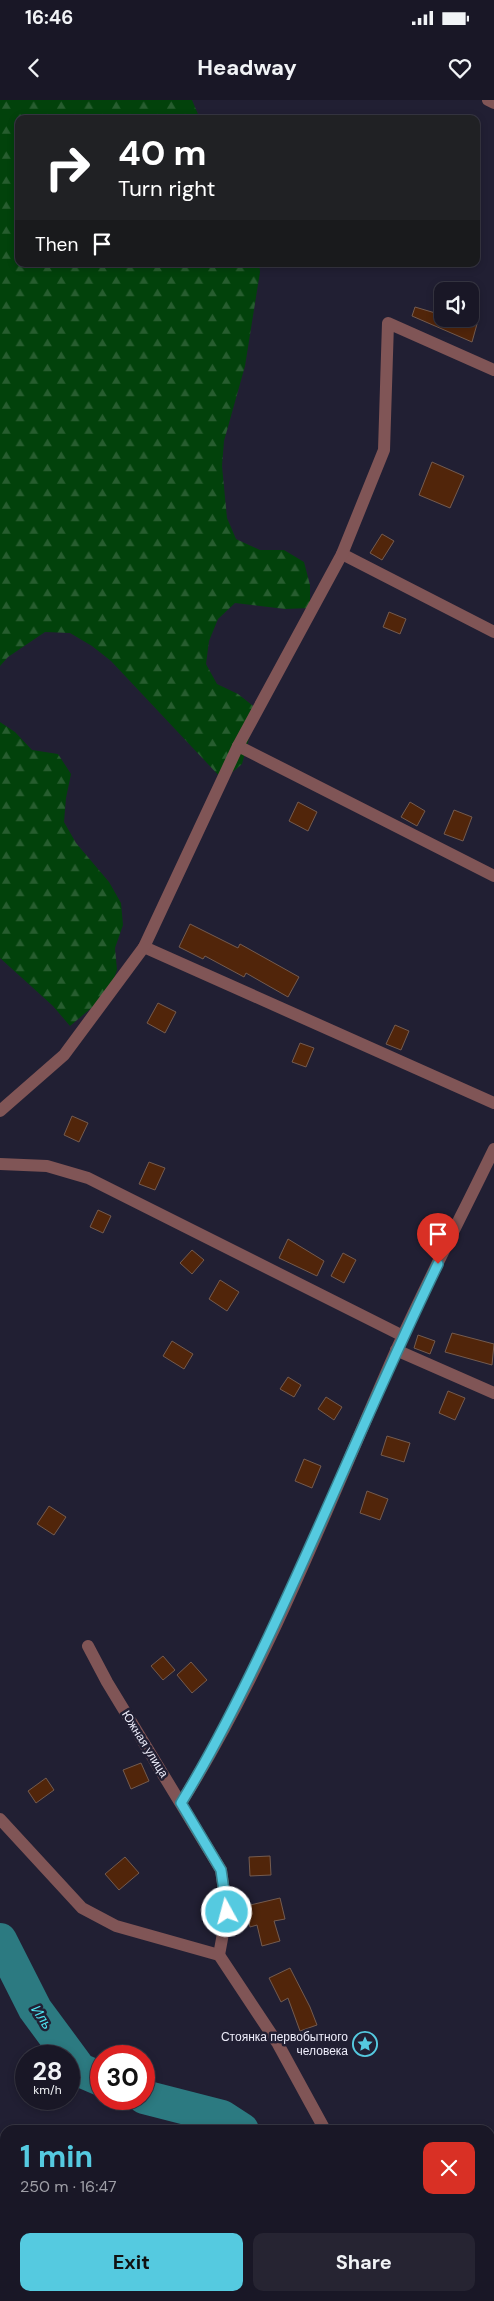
<!DOCTYPE html>
<meta charset="utf-8">
<style>
body{margin:0;font-family:"DM Sans",sans-serif;background:#262432;color:#f1f3f6;height:100vh;display:flex;flex-direction:column;font-size:19px;white-space:nowrap}
*{box-sizing:border-box;margin:0}
p{font-size:16px;color:#9f9fa7}
.icon{flex:none;width:28px;height:28px;fill:none;stroke:currentColor;stroke-width:2;stroke-linecap:round;stroke-linejoin:round}
.map{position:relative;flex:1;overflow:hidden}
.sheet{position:absolute;left:0px;top:2025px;width:495px;height:176px;display:flex;flex-direction:column;background:#191726;border-radius:15px 15px 0 0;box-shadow:0 2px 8px #0003,0 0 0 1px #373643}
.sheet>*{flex:none}
.guide{position:absolute;left:15px;top:15px;width:465px;height:152px;border-radius:10px;box-shadow:0 2px 8px #0003,0 0 0 1px #373643;background:#202124;color:#fff;overflow:hidden}
.controls{position:absolute;left:434px;top:182px;display:grid;gap:10px}
.controls a{display:grid;place-items:center;width:45px;height:45px;border-radius:10px;background:#191726;box-shadow:0 2px 8px #0003,0 0 0 1px #373643;font-size:25px}
.speed{position:absolute;left:15px;top:1945px;display:flex;gap:10px;font-size:25px;font-weight:700;text-align:center}
.speed>*{display:grid;place-content:center;width:65px;height:65px;border-radius:50%;background:#191726;box-shadow:0 2px 8px #0003,0 0 0 1px #373643;line-height:1}
.speed small{font-size:12px;font-weight:400}
.speed .limit{border:8px solid #d22;background:#fff;color:#111}
.pin{position:absolute;display:grid;place-items:center;width:42px;height:42px;color:#fff;margin:-51px -21px;border-radius:50% 50% 50% 0;rotate:-45deg;box-shadow:0 0 5px #0007}
.pin .icon{rotate:45deg}
.me{position:absolute;width:55px;margin:-28px;rotate:353deg;stroke-linejoin:round;filter:drop-shadow(0 0 4px #0008)}
.turn{display:flex;align-items:center;gap:18px;height:105px;padding:0 20px;font-size:22px}
.turn .icon{width:65px;height:65px;stroke-width:2.5}
.turn b{display:block;font-size:35px;line-height:42px}
.then{display:flex;align-items:center;height:48px;padding:0 20px;background:#0003;gap:10px;font-size:19px}
.round{display:grid;place-items:center;flex:none;width:52px;height:52px;border-radius:10px;background:#262432}
.overview{display:flex;align-items:center;justify-content:space-between;height:85px;padding:0 20px}
h1{font-size:30px;font-weight:700;line-height:38px;color:#55cae0}
.button{display:flex;gap:10px;margin-top:auto;padding:10px 20px}
.button a{flex:1;height:58px;border-radius:10px;background:#55cae0;color:#111;font-size:20px;font-weight:700;line-height:58px;text-align:center}
.button a+a{background:#262432;color:#f1f3f6}
.status{display:flex;justify-content:space-between;align-items:center;height:35px;padding:0 25px;background:#191726;direction:ltr}
.status svg{height:14px;fill:currentColor}
header{display:flex;justify-content:space-between;align-items:center;height:65px;padding:0 20px;background:#191726;font-size:22px;font-weight:700}
.map>svg:first-child{display:block}
.forest{fill:url(#forest-firs)}
.lines{fill:none;stroke-linecap:round;stroke-linejoin:round}
.river{stroke:#2c7a81;stroke-width:34}
.building{fill:#51250a;stroke:#745b4f}
.minor{stroke:#805556;stroke-width:12}
.route-casing{stroke:#378392;stroke-width:12}
.route{stroke:#55cae0;stroke-width:9}
.labels{text-anchor:middle;dominant-baseline:central;stroke-width:5;stroke-linejoin:round;paint-order:stroke}
.street-label{font-size:12px;fill:#edecfa;stroke:#211f33}
.poi-label{font-size:12px;fill:#edecfa;stroke:#211f33;text-anchor:end}
.water-label{font-size:14px;font-style:italic;fill:#4ee3f1;stroke:#211f33}
</style>
<div class="status"><b>16:46</b><svg viewBox="0 0 49 12"><path d="M0 12V9h3v3zM5 12V6h3v6zM10 12V3h3v9zM15 12V0h3v12zM26 1h20v11H26zM47 4h2v5h-2z"/></svg></div>
<header><svg class="icon" aria-label="back" viewBox="0 0 24 24"><path d="M15 5l-7 7 7 7"/></svg>Headway<svg class="icon" aria-label="heart" viewBox="0 0 24 24"><path d="M12 20l-8-8c-3-5 5-10 8-4 3-6 11-1 8 4z"/></svg></header>
<div class="map">
<svg width="494" height="2201" viewBox="0 0 494 2201">
<defs>
<pattern id="forest-firs" width="22" height="20" patternUnits="userSpaceOnUse" patternTransform="scale(1.25)"><rect width="22" height="20" fill="#02420b"/><path d="M5 1l3.5 6h-7zM16 11l3.5 6h-7z" fill="#275d2f"/></pattern>
</defs>
<rect width="100%" height="100%" fill="#211f33"/>
<g class="forest">
<polygon points="0,0 192,0 200,19 19,19 19,164 259,164 260,172 245,266 224,341 222,366 227,418 236,439 260,450 284,450 304,462 310,485 310,508 285,509 235,503 218,519 209,541 206,564 217,584 238,594 257,609 242,664 223,680 111,561 92,546 70,533 45,532 8,557 0,566"/>
<polygon points="0,622 15,632 32,650 58,654 71,674 66,698 64,722 76,743 109,782 121,803 123,825 115,848 117,870 109,893 70,926 53,906 0,858"/>
</g>
<g class="lines">
<g class="river">
<polyline points="0,1840 35,1909 80,1970 101,1979"/>
<polyline points="144,1997 222,2017 242,2030"/>
<polyline points="265,2201 268,2196"/>
</g>
</g>
<g class="building">
<polygon points="415,207 442,215 442,219 457,219 477,224 472,242 412,216"/>
<polygon points="432,362 464,376 450,408 419,395"/>
<polygon points="382,434 394,441 382,460 370,453"/>
<polygon points="389,512 406,519 400,534 383,527"/>
<polygon points="298,702 317,712 308,731 289,721"/>
<polygon points="410,702 425,711 417,726 401,717"/>
<polygon points="454,710 472,717 463,741 444,734"/>
<polygon points="190,824 238,848 240,844 299,877 288,897 246,873 244,877 205,856 203,859 179,847"/>
<polygon points="158,903 176,912 165,933 147,923"/>
<polygon points="395,925 409,931 401,950 386,944"/>
<polygon points="300,943 314,948 306,967 292,962"/>
<polygon points="72,1016 88,1023 79,1042 64,1035"/>
<polygon points="149,1062 165,1068 155,1090 139,1084"/>
<polygon points="98,1110 111,1116 103,1133 90,1127"/>
<polygon points="288,1139 324,1161 317,1176 279,1158"/>
<polygon points="192,1150 204,1160 192,1174 180,1163"/>
<polygon points="343,1153 356,1160 344,1183 331,1176"/>
<polygon points="220,1180 239,1192 227,1211 209,1199"/>
<polygon points="452,1233 494,1244 492,1265 445,1252"/>
<polygon points="418,1235 435,1241 430,1254 414,1248"/>
<polygon points="172,1241 193,1254 184,1269 163,1256"/>
<polygon points="288,1277 301,1285 294,1297 280,1289"/>
<polygon points="448,1291 465,1298 455,1320 439,1313"/>
<polygon points="326,1297 342,1307 334,1320 318,1309"/>
<polygon points="387,1336 410,1343 404,1362 381,1355"/>
<polygon points="304,1359 321,1366 312,1388 295,1381"/>
<polygon points="367,1391 388,1399 380,1420 360,1413"/>
<polygon points="49,1406 66,1417 54,1435 37,1424"/>
<polygon points="163,1556 175,1570 163,1580 151,1566"/>
<polygon points="191,1562 207,1580 192,1593 177,1575"/>
<polygon points="141,1663 149,1681 131,1689 123,1670"/>
<polygon points="46,1678 54,1690 36,1703 28,1691"/>
<polygon points="270,1756 271,1775 250,1776 249,1757"/>
<polygon points="125,1757 139,1773 119,1790 105,1774"/>
<polygon points="280,1798 285,1819 274,1821 280,1841 262,1846 257,1825 250,1827 246,1806"/>
<polygon points="290,1868 310,1907 317,1925 300,1931 288,1898 281,1902 269,1878"/>
</g>
<g class="lines">
<g class="minor">
<polyline points="488,0 494,3"/>
<polyline points="342,454 494,532"/>
<polyline points="238,646 494,776"/>
<polyline points="144,847 494,1003"/>
<polyline points="0,1011 64,955 144,847 238,646 342,454 384,350 388,223 494,270"/>
<polyline points="0,1064 47,1066 88,1078 403,1236"/>
<polyline points="396,1250 494,1293"/>
<polyline points="88,1546 107,1582 221,1770 227,1812 219,1855"/>
<path d="M181 1703C269 1562 328 1404 395 1253 426 1184 461 1117 494 1049"/>
<polyline points="0,1719 82,1808 116,1826 219,1855 278,1944 325,2030"/>
<polyline points="0,2089 5,2093"/>
<polyline points="490,2172 494,2177"/>
<polyline points="115,2196 119,2201"/>
<polyline points="343,2201 345,2196"/>
</g>
</g>
<g class="lines">
<defs>
<path id="route" d="M227 1812 221 1770 181 1703C219 1641 250 1577 280 1512 334 1396 382 1279 438 1164"/>
</defs>
<use href="#route" class="route-casing"/>
<use href="#route" class="route"/>
</g>
<defs>
<symbol id="sight-ring" viewBox="-11 -11 22 22"><circle r="9.5" fill="#211f33" stroke="#55cae0" stroke-width="1.5"/><path d="M0-6L1.8-2.2L6-1.7L2.9 1.2L3.7 5.4L0 3.3L-3.7 5.4L-2.9 1.2L-6-1.7L-1.8-2.2Z" fill="#55cae0"/></symbol>
</defs>
<g fill-rule="evenodd">
<use href="#sight-ring" x="351" y="1930" width="28" height="28"/>
</g>
<g class="labels">
<g class="street-label">
<text transform="translate(145 1644) rotate(58)">Южная улица</text>
</g>
<g class="poi-label">
<text x="348" y="1937">Стоянка первобытного<tspan x="348" dy="14">человека</tspan></text>
</g>
<g class="water-label">
<text transform="translate(42 1917) rotate(56)">Иль</text>
</g>
</g>
</svg>
<div class="controls">
<a><svg class="icon" aria-label="sound" viewBox="0 0 24 24"><path d="M4 9h4l5-4v14l-5-4H4zM17 9q2 3 0 6"/></svg></a>
</div>
<div class="speed"><div>28<small>km/h</small></div><div class="limit">30</div></div>
<div class="pin" style="left:438px;top:1164px;background:#d93025"><svg class="icon" aria-label="arrive" viewBox="0 0 24 24"><path d="M6 21V4h12l-3 4 3 4H6"/></svg></div>
<svg class="me" style="left:227px;top:1812px" viewBox="-20 -20 40 40"><circle r="17" fill="#55cae0" stroke="#fff" stroke-width="3"/><path d="M0-11L8 9 0 5-8 9z" fill="#fff"/></svg>
<div class="guide">
<div class="turn"><svg class="icon" aria-label="right" viewBox="0 0 24 24"><path d="M7 20v-9h11M14 6l5 5-5 5"/></svg><div><b>40 m</b>Turn right</div></div>
<div class="then">Then<svg class="icon" aria-label="arrive" viewBox="0 0 24 24"><path d="M6 21V4h12l-3 4 3 4H6"/></svg></div>
</div>
<section class="sheet">
<div class="overview"><div><h1>1 min</h1><p>250 m · 16:47</p></div><a class="round" style="background:#d93025;color:#fff"><svg class="icon" aria-label="close" viewBox="0 0 24 24"><path d="M6 6l12 12M18 6L6 18"/></svg></a></div>
<div class="button"><a>Exit</a><a>Share</a></div>
</section>
</div>
